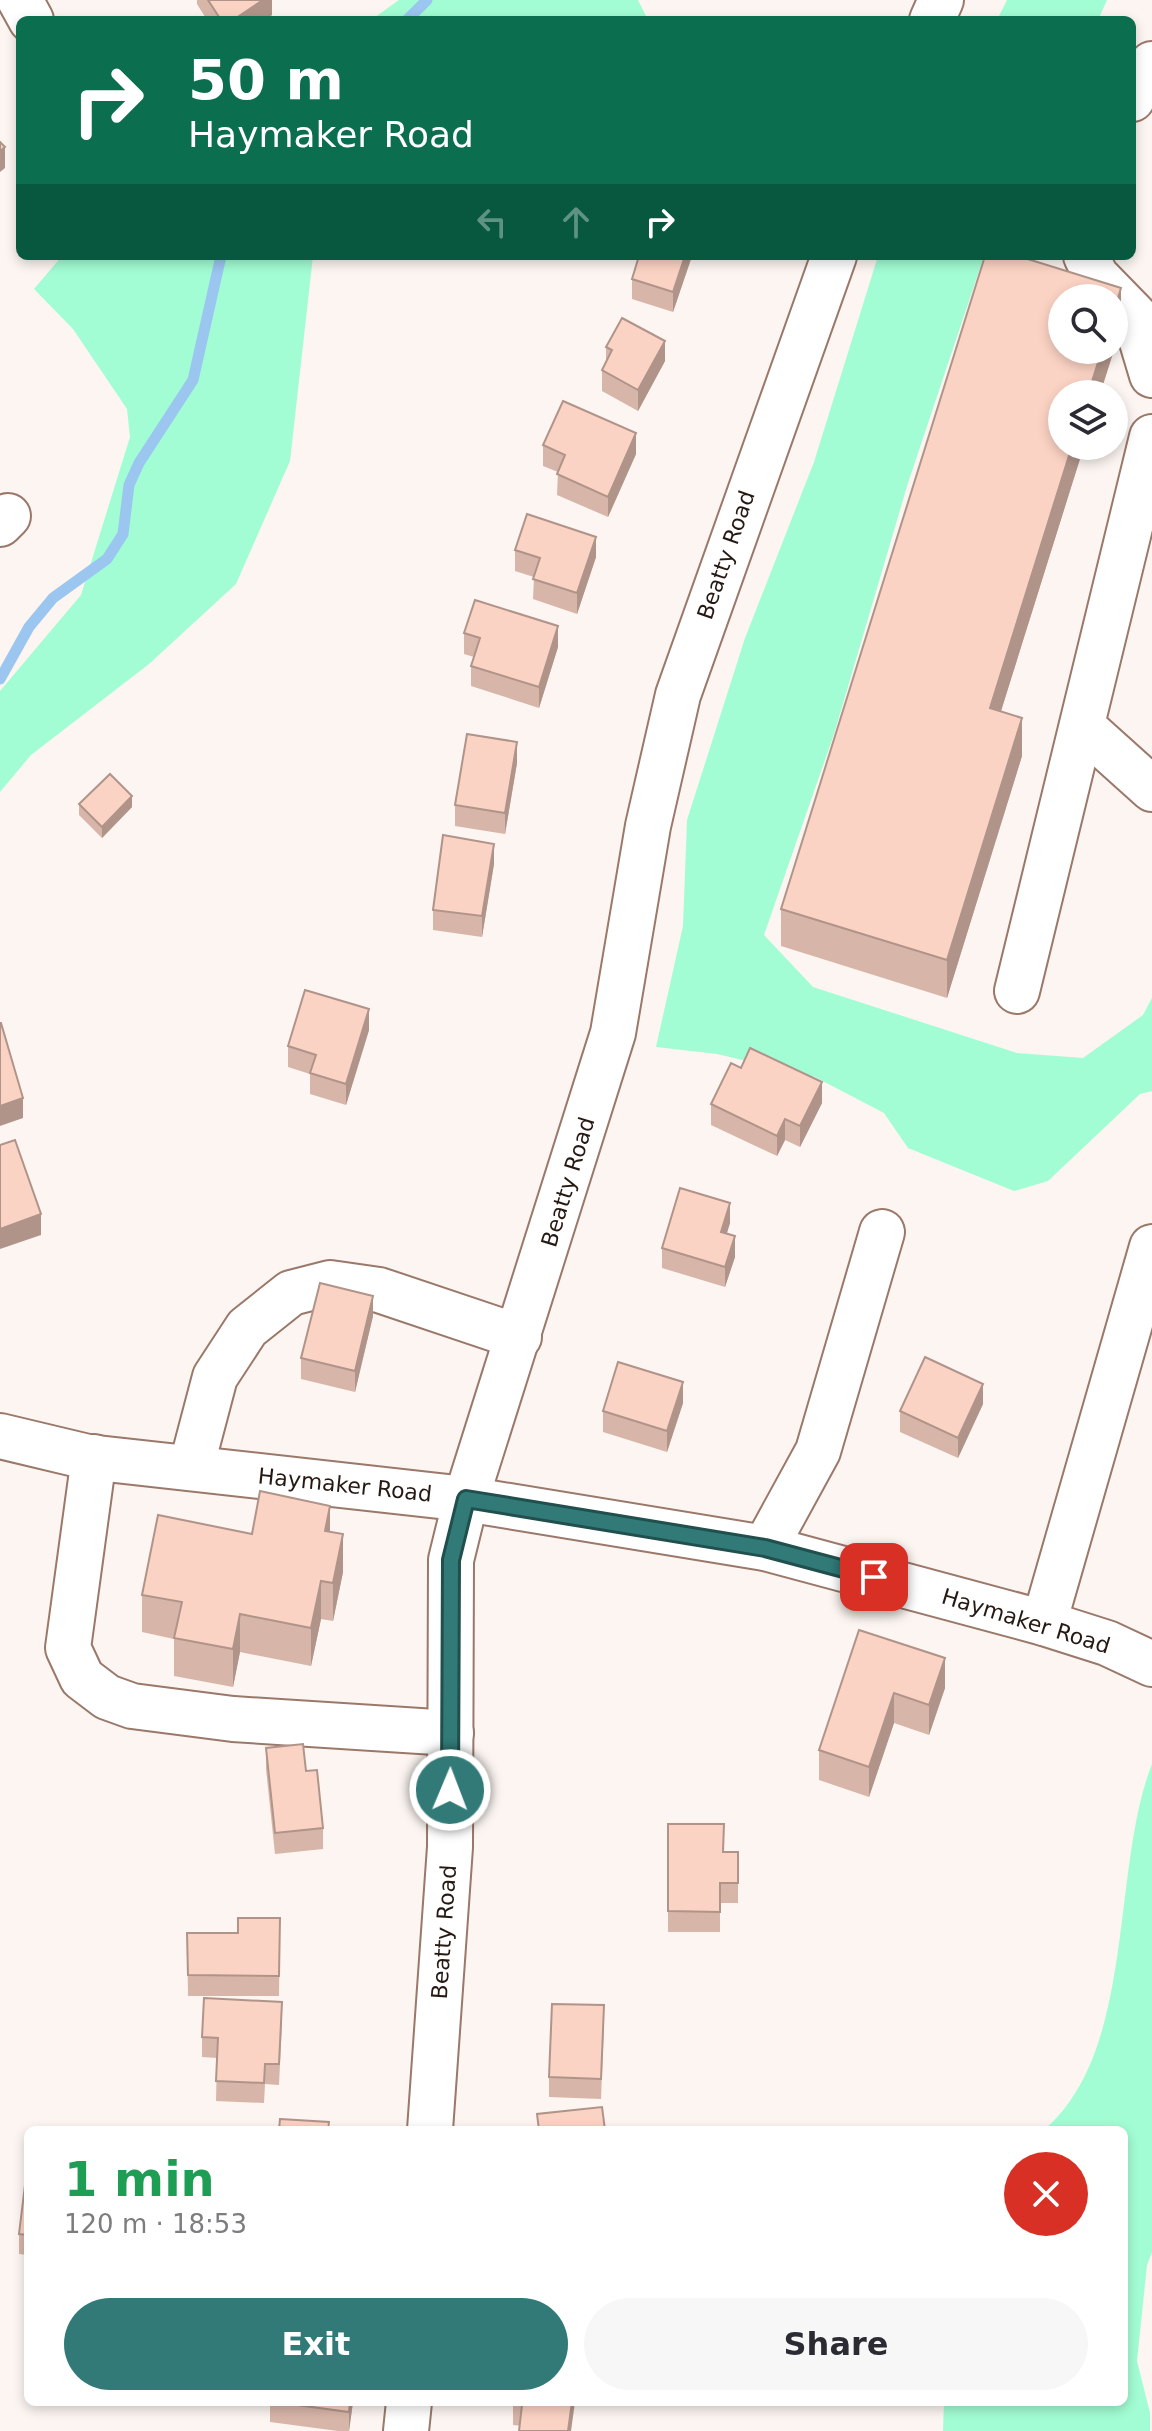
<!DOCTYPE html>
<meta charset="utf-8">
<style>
body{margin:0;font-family:"DejaVu Sans",sans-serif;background:#f7f7f7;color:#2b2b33;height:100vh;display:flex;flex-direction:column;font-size:30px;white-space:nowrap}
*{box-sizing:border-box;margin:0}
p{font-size:26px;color:#7c7c81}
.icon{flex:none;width:44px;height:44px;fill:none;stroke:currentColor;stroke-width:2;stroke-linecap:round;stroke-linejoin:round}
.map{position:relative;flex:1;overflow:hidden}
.panel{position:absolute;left:24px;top:2126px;width:1104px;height:280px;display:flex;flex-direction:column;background:#fff;border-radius:12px;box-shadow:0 4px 12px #0003}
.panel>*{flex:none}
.top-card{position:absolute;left:16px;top:16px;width:1120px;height:244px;border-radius:12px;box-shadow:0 4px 12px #0003;background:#0b6e4f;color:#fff;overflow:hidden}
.fabs{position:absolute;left:1048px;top:284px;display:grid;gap:16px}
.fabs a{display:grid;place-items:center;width:80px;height:80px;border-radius:50%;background:#fff;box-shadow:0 4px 12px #0003;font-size:40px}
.pin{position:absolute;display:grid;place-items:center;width:68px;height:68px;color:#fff;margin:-34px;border-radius:16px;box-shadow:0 4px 12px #0006}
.me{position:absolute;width:88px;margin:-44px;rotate:1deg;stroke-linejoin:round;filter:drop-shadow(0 0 6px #0008)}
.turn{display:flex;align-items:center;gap:28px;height:168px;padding:0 40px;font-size:36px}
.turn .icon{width:104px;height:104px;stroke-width:2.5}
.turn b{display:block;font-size:56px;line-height:68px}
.lanes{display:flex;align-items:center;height:76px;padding:0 40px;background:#0003;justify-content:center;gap:40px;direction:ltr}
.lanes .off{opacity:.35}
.round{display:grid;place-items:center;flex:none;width:84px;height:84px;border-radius:42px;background:#f7f7f7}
.summary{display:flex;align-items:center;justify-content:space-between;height:136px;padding:0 40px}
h1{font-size:48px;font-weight:800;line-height:60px;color:#1e9e55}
.primary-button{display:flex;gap:16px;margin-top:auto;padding:16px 40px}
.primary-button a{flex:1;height:92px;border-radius:48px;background:#317a78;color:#fff;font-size:32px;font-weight:800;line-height:92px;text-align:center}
.primary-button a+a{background:#f7f7f7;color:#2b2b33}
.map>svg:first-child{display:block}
.green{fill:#a2fdd4}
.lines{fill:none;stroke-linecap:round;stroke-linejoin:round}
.stream{stroke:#9bc6f0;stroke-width:11}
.minor-casing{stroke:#9a786a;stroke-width:48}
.major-casing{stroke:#9a786a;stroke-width:48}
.minor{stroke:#fff;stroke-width:44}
.major{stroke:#fff;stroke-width:44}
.wall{fill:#d8b5a9}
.shaded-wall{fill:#b09489}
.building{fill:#fbd3c4;stroke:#b09489;stroke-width:2}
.route-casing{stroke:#204f4e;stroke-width:20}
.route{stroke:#317a78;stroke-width:14}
.labels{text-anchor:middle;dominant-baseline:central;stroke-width:7;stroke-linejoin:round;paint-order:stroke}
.street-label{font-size:22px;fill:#261913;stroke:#fff}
</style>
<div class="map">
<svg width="1152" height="2431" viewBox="0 0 1152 2431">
<rect width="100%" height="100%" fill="#fcf5f1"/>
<g class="green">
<polygon points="399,0 638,0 648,20 371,20"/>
<polygon points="1007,0 1107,0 1098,20 997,20"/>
<polygon points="62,256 313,256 290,461 236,584 149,664 31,755 0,792 0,691 81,595 130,437 127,409 73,329 34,289"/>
<polygon points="878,256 984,256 908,483 834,734 764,935 813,987 1017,1053 1083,1058 1143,1015 1152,998 1152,1091 1140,1094 1048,1181 1014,1191 908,1148 884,1113 815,1077 717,1054 656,1047 683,926 687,820 745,638 814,462"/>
<path d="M1152 1764V2252L1147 2265 1137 2361 1150 2413V2431H943L944 2402H1124V2130H1044C1137 2050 1110 1871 1152 1764Z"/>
</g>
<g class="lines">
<g class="stream">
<polyline points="407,20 427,0"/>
<polyline points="0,679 29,627 53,598 107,559 123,534 129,485 139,463 193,380 221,256"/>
</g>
<defs>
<g id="minor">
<polyline points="20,0 31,20"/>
<polyline points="932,20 941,0"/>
<polyline points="1132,99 1152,64"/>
<polyline points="1086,256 1096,276 1134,315 1152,375"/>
<polyline points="0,524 8,516"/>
<polyline points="1082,726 1152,789"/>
<polyline points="1017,991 1152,437"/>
<polyline points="94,1457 68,1648 82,1678 107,1697 132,1706 233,1719 451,1733"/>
<polyline points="191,1468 215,1377 247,1328 291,1293 330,1283 379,1290 519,1337"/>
<polyline points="765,1548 818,1451 882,1232"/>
<polyline points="1044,1623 1152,1247"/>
<polyline points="430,2130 450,1847 451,1560 466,1499 613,1033 648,826 678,695 834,256"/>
<polyline points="406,2431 409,2402"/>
</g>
<polyline id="major" points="0,1436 88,1457 466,1499 765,1548 1044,1623 1107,1643 1152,1664"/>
</defs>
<use href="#minor" class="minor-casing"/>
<use href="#major" class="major-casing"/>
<use href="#minor" class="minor"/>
<use href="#major" class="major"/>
</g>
<g class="wall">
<polygon points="197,0 272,0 272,15 264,20 207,20 197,4"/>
<polygon points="692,256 673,312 632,299 632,279"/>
<polygon points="985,256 1018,256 1121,288 1121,326 1114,348 1114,298 1062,298 1062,350 1114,350 1100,394 1062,394 1062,446 1084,446 1001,711 1022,718 1022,756 947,998 781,946 781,909"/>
<polygon points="606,347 665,361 638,411 602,391 602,370 606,362"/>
<polygon points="543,445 636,454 608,517 557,495 558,472 543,466"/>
<polygon points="515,550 596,557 577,614 533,599 534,577 515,571"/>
<polygon points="464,633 558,647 539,708 471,686 471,666 474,657 464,654"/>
<polygon points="517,763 505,834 455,826 455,805"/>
<polygon points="79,804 132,807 102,838 79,815"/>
<polygon points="494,864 482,937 433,930 433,910"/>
<polygon points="369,1030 346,1105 310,1094 310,1074 288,1067 288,1046"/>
<polygon points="822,1103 800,1147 785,1140 777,1156 711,1125 711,1104"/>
<polygon points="730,1223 726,1234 735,1257 725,1287 662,1268 662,1248"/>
<polygon points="373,1316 355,1392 301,1379 301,1358"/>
<polygon points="683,1403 667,1452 603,1432 603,1411"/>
<polygon points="983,1404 958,1458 900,1432 900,1411"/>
<polygon points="330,1532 343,1572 333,1621 321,1619 311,1666 240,1652 233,1687 174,1676 174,1639 142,1632 142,1595 252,1534"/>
<polygon points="859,1630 945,1688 929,1735 894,1723 869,1797 819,1780 819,1750"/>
<polygon points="266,1748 306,1771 323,1828 323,1849 275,1854 266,1769"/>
<polygon points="668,1824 724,1852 738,1852 738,1903 720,1903 720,1932 668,1932"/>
<polygon points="280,1918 279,1996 188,1996 187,1933 238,1933"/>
<polygon points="282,2022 279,2085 265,2084 264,2103 216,2101 217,2058 202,2057 202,2037"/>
<polygon points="604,2026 601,2099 549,2097 549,2077"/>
<polygon points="28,2186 28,2255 19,2254 19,2234"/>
<polygon points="270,2402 353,2402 349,2431 338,2431 270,2422"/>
<polygon points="513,2402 571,2431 513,2425"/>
</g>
<g class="shaded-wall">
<polygon points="263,0 272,0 272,15 264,20 233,20"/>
<polygon points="5,147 5,168 0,172 0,151"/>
<polygon points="685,256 692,256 673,312 673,292"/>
<polygon points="1121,288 1121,326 1114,348 1114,311"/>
<polygon points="665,341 665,361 638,411 638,390"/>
<polygon points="1102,350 1114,350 1100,394 1088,394"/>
<polygon points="636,433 636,454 608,517 608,497"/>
<polygon points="1072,446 1084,446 990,746 990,708"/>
<polygon points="596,537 596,557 577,614 577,593"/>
<polygon points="558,626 558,647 539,708 539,687"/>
<polygon points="1022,718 1022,756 947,998 947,960"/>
<polygon points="517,742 517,763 505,834 505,813"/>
<polygon points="132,796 132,807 102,838 102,827"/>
<polygon points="494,844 494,864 482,937 482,916"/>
<polygon points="369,1009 369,1030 346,1105 346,1084"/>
<polygon points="822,1082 822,1103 800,1147 800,1126"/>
<polygon points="23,1098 23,1118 0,1126 0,1106"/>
<polygon points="785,1119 785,1140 777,1156 777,1136"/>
<polygon points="730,1203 730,1223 721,1253 721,1232"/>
<polygon points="41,1214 41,1235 0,1249 0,1229"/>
<polygon points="735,1236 735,1257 725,1287 725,1267"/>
<polygon points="373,1296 373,1316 355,1392 355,1371"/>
<polygon points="683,1382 683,1403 667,1452 667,1431"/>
<polygon points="983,1384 983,1404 958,1458 958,1438"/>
<polygon points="330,1506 330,1543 325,1531"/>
<polygon points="343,1534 343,1572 333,1621 333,1583"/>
<polygon points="321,1581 321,1619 311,1666 311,1628"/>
<polygon points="240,1614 240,1652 233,1687 233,1649"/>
<polygon points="945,1658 945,1688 929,1735 929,1705"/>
<polygon points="894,1693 894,1723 869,1797 869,1767"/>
<polygon points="350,2402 353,2402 349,2431 349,2412"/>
<polygon points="572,2402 575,2402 571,2431 568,2431"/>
</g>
<g class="building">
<polygon points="208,0 263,0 233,20 221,20"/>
<polygon points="0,142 5,147 0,151"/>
<polygon points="639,256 685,256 673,292 632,279"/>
<polygon points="985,256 1018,256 1121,288 1114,311 1114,298 1062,298 1062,350 1102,350 1088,394 1062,394 1062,446 1072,446 990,708 1022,718 947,960 781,909"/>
<polygon points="622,318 665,341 638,390 602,370 612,350 606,347"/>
<polygon points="563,401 636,433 608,497 557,474 565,455 543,445"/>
<polygon points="527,514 596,537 577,593 533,579 540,558 515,550"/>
<polygon points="475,600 558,626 539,687 471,666 480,638 464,633"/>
<polygon points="467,734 517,742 505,813 455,805"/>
<polygon points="110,774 132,796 102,827 79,804"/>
<polygon points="443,835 494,844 482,916 433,910"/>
<polygon points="305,990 369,1009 346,1084 310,1073 316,1055 288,1046"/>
<polygon points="0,1023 1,1023 23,1098 0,1106"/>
<polygon points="750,1048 822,1082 800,1126 785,1119 777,1136 711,1104 731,1063 741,1068"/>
<polygon points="15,1140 41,1214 0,1229 0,1145"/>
<polygon points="680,1188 730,1203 721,1232 735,1236 725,1267 662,1248"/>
<polygon points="320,1283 373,1296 355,1371 301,1358"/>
<polygon points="925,1357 983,1384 958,1438 900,1411"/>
<polygon points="618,1362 683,1382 667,1431 603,1411"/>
<polygon points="260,1491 330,1506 325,1531 343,1534 333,1583 321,1581 311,1628 240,1614 233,1649 174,1638 182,1602 142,1595 158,1515 252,1534"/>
<polygon points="859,1630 945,1658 929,1705 894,1693 869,1767 819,1750"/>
<polygon points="303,1744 306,1771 317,1770 323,1828 275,1833 266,1748"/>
<polygon points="668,1824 724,1824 723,1852 738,1852 738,1883 720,1883 720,1912 668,1911"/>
<polygon points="238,1918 280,1918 279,1976 188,1975 187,1933 238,1933"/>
<polygon points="204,1998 282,2002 279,2064 265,2064 264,2083 216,2081 218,2038 202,2037"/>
<polygon points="552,2004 604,2005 601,2079 549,2077"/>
<polygon points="602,2107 605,2130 539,2130 537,2114"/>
<polygon points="280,2119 329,2122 328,2130 279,2130"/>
<polygon points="25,2185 28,2186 28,2235 19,2234"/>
<polygon points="275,2402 350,2402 349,2412"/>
<polygon points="513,2402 572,2402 568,2431 519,2431 522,2405 513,2405"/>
</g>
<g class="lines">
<defs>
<polyline id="route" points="450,1790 451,1560 466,1499 765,1548 874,1577"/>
</defs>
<use href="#route" class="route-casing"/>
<use href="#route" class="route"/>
</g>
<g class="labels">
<g class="street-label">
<text transform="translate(726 555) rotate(-71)">Beatty Road</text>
<text transform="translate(568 1182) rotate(-73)">Beatty Road</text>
<text transform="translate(345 1485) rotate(6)">Haymaker Road</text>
<text transform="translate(1026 1621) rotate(17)">Haymaker Road</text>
<text transform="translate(444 1932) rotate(-86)">Beatty Road</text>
</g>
</g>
</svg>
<div class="fabs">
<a><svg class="icon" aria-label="search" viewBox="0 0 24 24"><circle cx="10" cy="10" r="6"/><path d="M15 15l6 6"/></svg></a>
<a><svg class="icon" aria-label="layers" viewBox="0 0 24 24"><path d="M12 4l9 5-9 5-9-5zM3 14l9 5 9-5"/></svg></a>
</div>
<div class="pin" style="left:874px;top:1577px;background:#d93025"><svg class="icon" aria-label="arrive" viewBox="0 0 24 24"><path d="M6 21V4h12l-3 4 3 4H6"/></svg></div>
<svg class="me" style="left:450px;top:1790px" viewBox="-20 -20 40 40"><circle r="17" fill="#317a78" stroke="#fff" stroke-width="3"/><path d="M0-11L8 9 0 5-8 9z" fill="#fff"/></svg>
<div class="top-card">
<div class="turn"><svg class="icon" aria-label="right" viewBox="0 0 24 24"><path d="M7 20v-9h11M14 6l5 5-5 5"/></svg><div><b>50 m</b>Haymaker Road</div></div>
<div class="lanes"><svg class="icon off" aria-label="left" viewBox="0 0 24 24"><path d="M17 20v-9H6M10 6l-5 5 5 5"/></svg><svg class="icon off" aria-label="ahead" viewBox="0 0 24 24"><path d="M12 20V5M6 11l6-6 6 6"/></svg><svg class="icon" aria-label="right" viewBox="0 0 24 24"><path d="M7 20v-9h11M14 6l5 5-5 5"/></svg></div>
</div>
<section class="panel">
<div class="summary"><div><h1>1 min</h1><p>120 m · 18:53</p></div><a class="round" style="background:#d93025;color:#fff"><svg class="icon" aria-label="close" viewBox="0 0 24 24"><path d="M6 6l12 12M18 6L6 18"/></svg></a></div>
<div class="primary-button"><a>Exit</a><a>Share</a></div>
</section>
</div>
